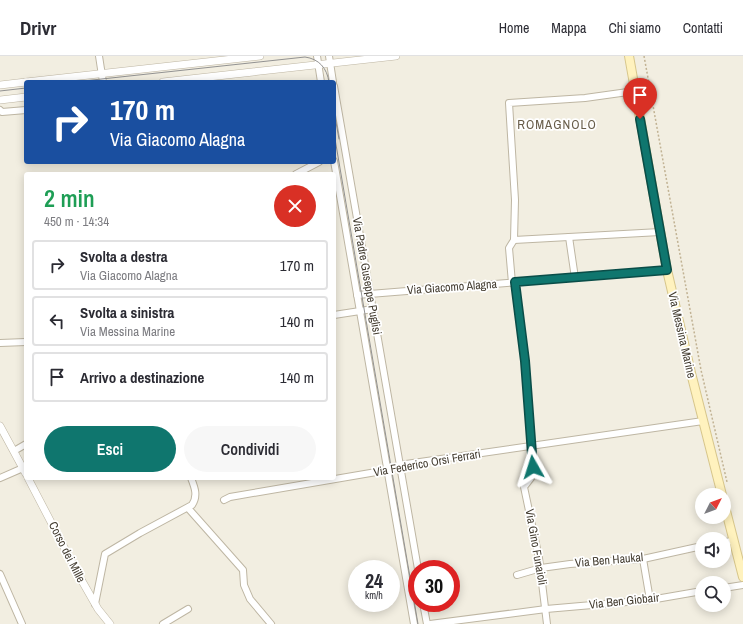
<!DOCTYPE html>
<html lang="it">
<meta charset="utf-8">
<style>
body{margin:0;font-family:"Archivo Narrow",sans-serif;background:#f7f7f7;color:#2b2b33;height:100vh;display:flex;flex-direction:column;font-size:15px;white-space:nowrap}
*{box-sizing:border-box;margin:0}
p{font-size:13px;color:#7c7c81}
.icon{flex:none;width:22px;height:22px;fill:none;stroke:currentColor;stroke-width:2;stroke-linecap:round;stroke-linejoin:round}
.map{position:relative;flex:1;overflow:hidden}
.side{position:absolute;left:24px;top:116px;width:312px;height:308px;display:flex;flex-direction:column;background:#fff;border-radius:4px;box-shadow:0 2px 10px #0003}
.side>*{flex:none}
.banner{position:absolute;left:24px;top:24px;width:312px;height:84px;border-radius:4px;box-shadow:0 2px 10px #0003;background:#1a4fa0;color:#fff;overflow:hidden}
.needle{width:26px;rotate:48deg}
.buttons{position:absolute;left:695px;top:432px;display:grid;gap:8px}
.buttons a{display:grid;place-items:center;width:36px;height:36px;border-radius:50%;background:#fff;box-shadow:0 2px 10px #0003;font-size:20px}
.speed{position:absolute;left:348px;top:504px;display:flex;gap:8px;font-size:20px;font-weight:700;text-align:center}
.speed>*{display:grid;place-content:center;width:52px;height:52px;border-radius:50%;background:#fff;box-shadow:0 2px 10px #0003;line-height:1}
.speed small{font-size:10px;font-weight:400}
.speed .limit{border:6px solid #d22;background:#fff;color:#111}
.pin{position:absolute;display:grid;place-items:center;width:34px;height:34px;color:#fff;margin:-41px -17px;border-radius:50% 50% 50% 0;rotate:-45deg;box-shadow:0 0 4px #0007}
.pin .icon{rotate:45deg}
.me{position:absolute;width:44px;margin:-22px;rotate:354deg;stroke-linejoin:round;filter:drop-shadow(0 0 3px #0008)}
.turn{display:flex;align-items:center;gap:14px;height:84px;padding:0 20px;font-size:18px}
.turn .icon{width:52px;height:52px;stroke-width:2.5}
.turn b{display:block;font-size:28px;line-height:34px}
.round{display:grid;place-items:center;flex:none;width:42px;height:42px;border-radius:21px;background:#f7f7f7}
.overview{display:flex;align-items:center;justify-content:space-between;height:68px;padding:0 20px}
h1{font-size:24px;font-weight:600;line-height:30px;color:#1e9e55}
.action{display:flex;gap:8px;margin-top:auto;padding:8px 20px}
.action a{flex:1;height:46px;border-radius:24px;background:#0f766e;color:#fff;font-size:16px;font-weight:600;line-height:46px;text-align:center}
.action a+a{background:#f7f7f7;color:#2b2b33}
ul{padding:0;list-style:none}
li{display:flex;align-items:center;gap:12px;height:50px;margin:0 8px 6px;padding:0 12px;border:2px solid #e1e1e2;border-radius:4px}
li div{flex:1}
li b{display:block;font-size:15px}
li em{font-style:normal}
header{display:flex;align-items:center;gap:24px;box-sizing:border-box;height:56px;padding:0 20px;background:#fff;border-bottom:1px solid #e1e1e2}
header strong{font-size:19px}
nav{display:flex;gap:22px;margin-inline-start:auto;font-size:14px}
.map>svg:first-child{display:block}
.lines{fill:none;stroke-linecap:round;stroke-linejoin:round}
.minor-casing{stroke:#beb6a3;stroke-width:8}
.tertiary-casing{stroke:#beb6a3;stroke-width:8}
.secondary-casing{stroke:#d7c68b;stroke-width:10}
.path{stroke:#c1b293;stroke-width:1.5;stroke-dasharray:2 2;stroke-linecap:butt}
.minor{stroke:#fff;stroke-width:6}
.tertiary{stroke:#fff;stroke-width:7}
.secondary{stroke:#fff2be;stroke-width:8}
.tram{stroke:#929292;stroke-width:1}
.route-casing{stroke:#0a4d48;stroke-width:10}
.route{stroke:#0f766e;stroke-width:7}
.labels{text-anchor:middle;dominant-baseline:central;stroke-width:3.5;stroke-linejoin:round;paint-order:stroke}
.street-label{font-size:12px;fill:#443d31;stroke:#fff}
.neighbourhood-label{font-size:13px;letter-spacing:1px;fill:#675c48;stroke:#fff}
</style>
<header>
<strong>Drivr</strong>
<nav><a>Home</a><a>Mappa</a><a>Chi siamo</a><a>Contatti</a></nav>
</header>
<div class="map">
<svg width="743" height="568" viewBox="0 0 743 568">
<rect width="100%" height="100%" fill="#f2eee1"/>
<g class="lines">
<defs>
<g id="minor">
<polyline points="99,0 103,26"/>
<polyline points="317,0 321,26"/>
<polyline points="329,0 333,26"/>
<polyline points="334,30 418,513"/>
<polyline points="0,54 2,56 26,54"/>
<polyline points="334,105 414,568"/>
<polyline points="296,118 319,106"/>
<polyline points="569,181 575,222"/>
<polyline points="514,184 660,176"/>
<polyline points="515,226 525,305 533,411 531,422 524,431 539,502 547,568"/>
<polyline points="512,227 509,192 514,184 515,144 509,47 585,42 635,35"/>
<polyline points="357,239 667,214"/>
<polyline points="334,259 373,253"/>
<polyline points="0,287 26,286"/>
<polyline points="14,395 26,388"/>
<polyline points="0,422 23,412"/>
<polyline points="224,444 230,441 388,414 399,409 703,365"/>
<polyline points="188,452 243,514 244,529 250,543 271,568"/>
<polyline points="724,486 733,485"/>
<polyline points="643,503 650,544"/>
<polyline points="0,518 22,568"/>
<polyline points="517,519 541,512 570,508 643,503 702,490"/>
<polyline points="724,532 743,529"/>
<polyline points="423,547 427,568"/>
<path d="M95 548 105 498 140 477 192 449C198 440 195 432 191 422"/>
<polyline points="163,568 188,553"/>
<polyline points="430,568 546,553 650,544 702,535"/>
</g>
<g id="tertiary">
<polyline points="26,26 260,0"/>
<polyline points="163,26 396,0"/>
<polyline points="0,29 26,26"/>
<polyline points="0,44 26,41"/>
<polyline points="0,370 26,418"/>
<polyline points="28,422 78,518 98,553 110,568"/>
</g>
<g id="secondary">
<polyline points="629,0 667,214 691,317 722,439"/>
<polyline points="724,447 743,521"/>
</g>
</defs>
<use href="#minor" class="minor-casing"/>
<use href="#tertiary" class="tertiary-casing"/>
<use href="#secondary" class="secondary-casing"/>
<polyline class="path" points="644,0 701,314 727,426"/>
<use href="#minor" class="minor"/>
<use href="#tertiary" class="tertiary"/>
<use href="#secondary" class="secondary"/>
<g class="tram">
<path d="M74 26 305 1C319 3 327 12 329 26"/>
<polyline points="0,35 26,32"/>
<polyline points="334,55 339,83"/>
<polyline points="334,77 418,568"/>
</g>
</g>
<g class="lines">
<defs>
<polyline id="route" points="533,411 525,305 515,226 667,214 640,63"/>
</defs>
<use href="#route" class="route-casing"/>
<use href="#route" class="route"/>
</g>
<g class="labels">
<g class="street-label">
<text transform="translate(367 220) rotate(80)">Via Padre Guseppe Puglisi</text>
<text transform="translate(452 231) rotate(-4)">Via Giacomo Alagna</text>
<text transform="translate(682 279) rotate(77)">Via Messina Marine</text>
<text transform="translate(427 407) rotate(-10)">Via Federico Orsi Ferrari</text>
<text transform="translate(536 491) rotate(80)">Via Gino Funaioli</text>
<text transform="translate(67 496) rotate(63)">Corso dei Mille</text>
<text transform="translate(609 504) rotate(-5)">Via Ben Haukal</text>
<text transform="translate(624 545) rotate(-6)">Via Ben Giobair</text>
</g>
<g class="neighbourhood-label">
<text x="557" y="68">ROMAGNOLO</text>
</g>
</g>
</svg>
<div class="buttons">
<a><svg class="needle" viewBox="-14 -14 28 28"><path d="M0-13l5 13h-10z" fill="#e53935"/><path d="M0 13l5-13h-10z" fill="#7c7c81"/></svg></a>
<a><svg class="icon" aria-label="sound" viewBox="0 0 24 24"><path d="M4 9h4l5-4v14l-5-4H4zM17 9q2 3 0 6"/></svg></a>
<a><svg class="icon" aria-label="search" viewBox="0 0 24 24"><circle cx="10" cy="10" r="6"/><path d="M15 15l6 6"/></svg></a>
</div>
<div class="speed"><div>24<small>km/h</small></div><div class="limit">30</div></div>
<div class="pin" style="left:640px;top:63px;background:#d93025"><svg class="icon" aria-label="arrive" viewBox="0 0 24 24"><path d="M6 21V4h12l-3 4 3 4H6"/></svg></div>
<svg class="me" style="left:533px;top:411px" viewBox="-20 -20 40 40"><path d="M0-17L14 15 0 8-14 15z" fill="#0f766e" stroke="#fff" stroke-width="4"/></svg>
<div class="banner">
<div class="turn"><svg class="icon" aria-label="right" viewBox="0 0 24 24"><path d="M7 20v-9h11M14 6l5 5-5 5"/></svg><div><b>170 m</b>Via Giacomo Alagna</div></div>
</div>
<section class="side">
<div class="overview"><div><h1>2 min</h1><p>450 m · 14:34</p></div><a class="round" style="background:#d93025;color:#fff"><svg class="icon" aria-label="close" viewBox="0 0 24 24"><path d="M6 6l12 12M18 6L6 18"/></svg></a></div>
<ul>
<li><svg class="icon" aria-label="right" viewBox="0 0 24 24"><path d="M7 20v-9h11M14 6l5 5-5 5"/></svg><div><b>Svolta a destra</b><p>Via Giacomo Alagna</p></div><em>170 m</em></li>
<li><svg class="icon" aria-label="left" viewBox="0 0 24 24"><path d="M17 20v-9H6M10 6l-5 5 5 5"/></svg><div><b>Svolta a sinistra</b><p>Via Messina Marine</p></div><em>140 m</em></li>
<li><svg class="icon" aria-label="arrive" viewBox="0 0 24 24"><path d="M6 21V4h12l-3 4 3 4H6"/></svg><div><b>Arrivo a destinazione</b></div><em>140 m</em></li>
</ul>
<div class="action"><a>Esci</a><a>Condividi</a></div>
</section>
</div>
